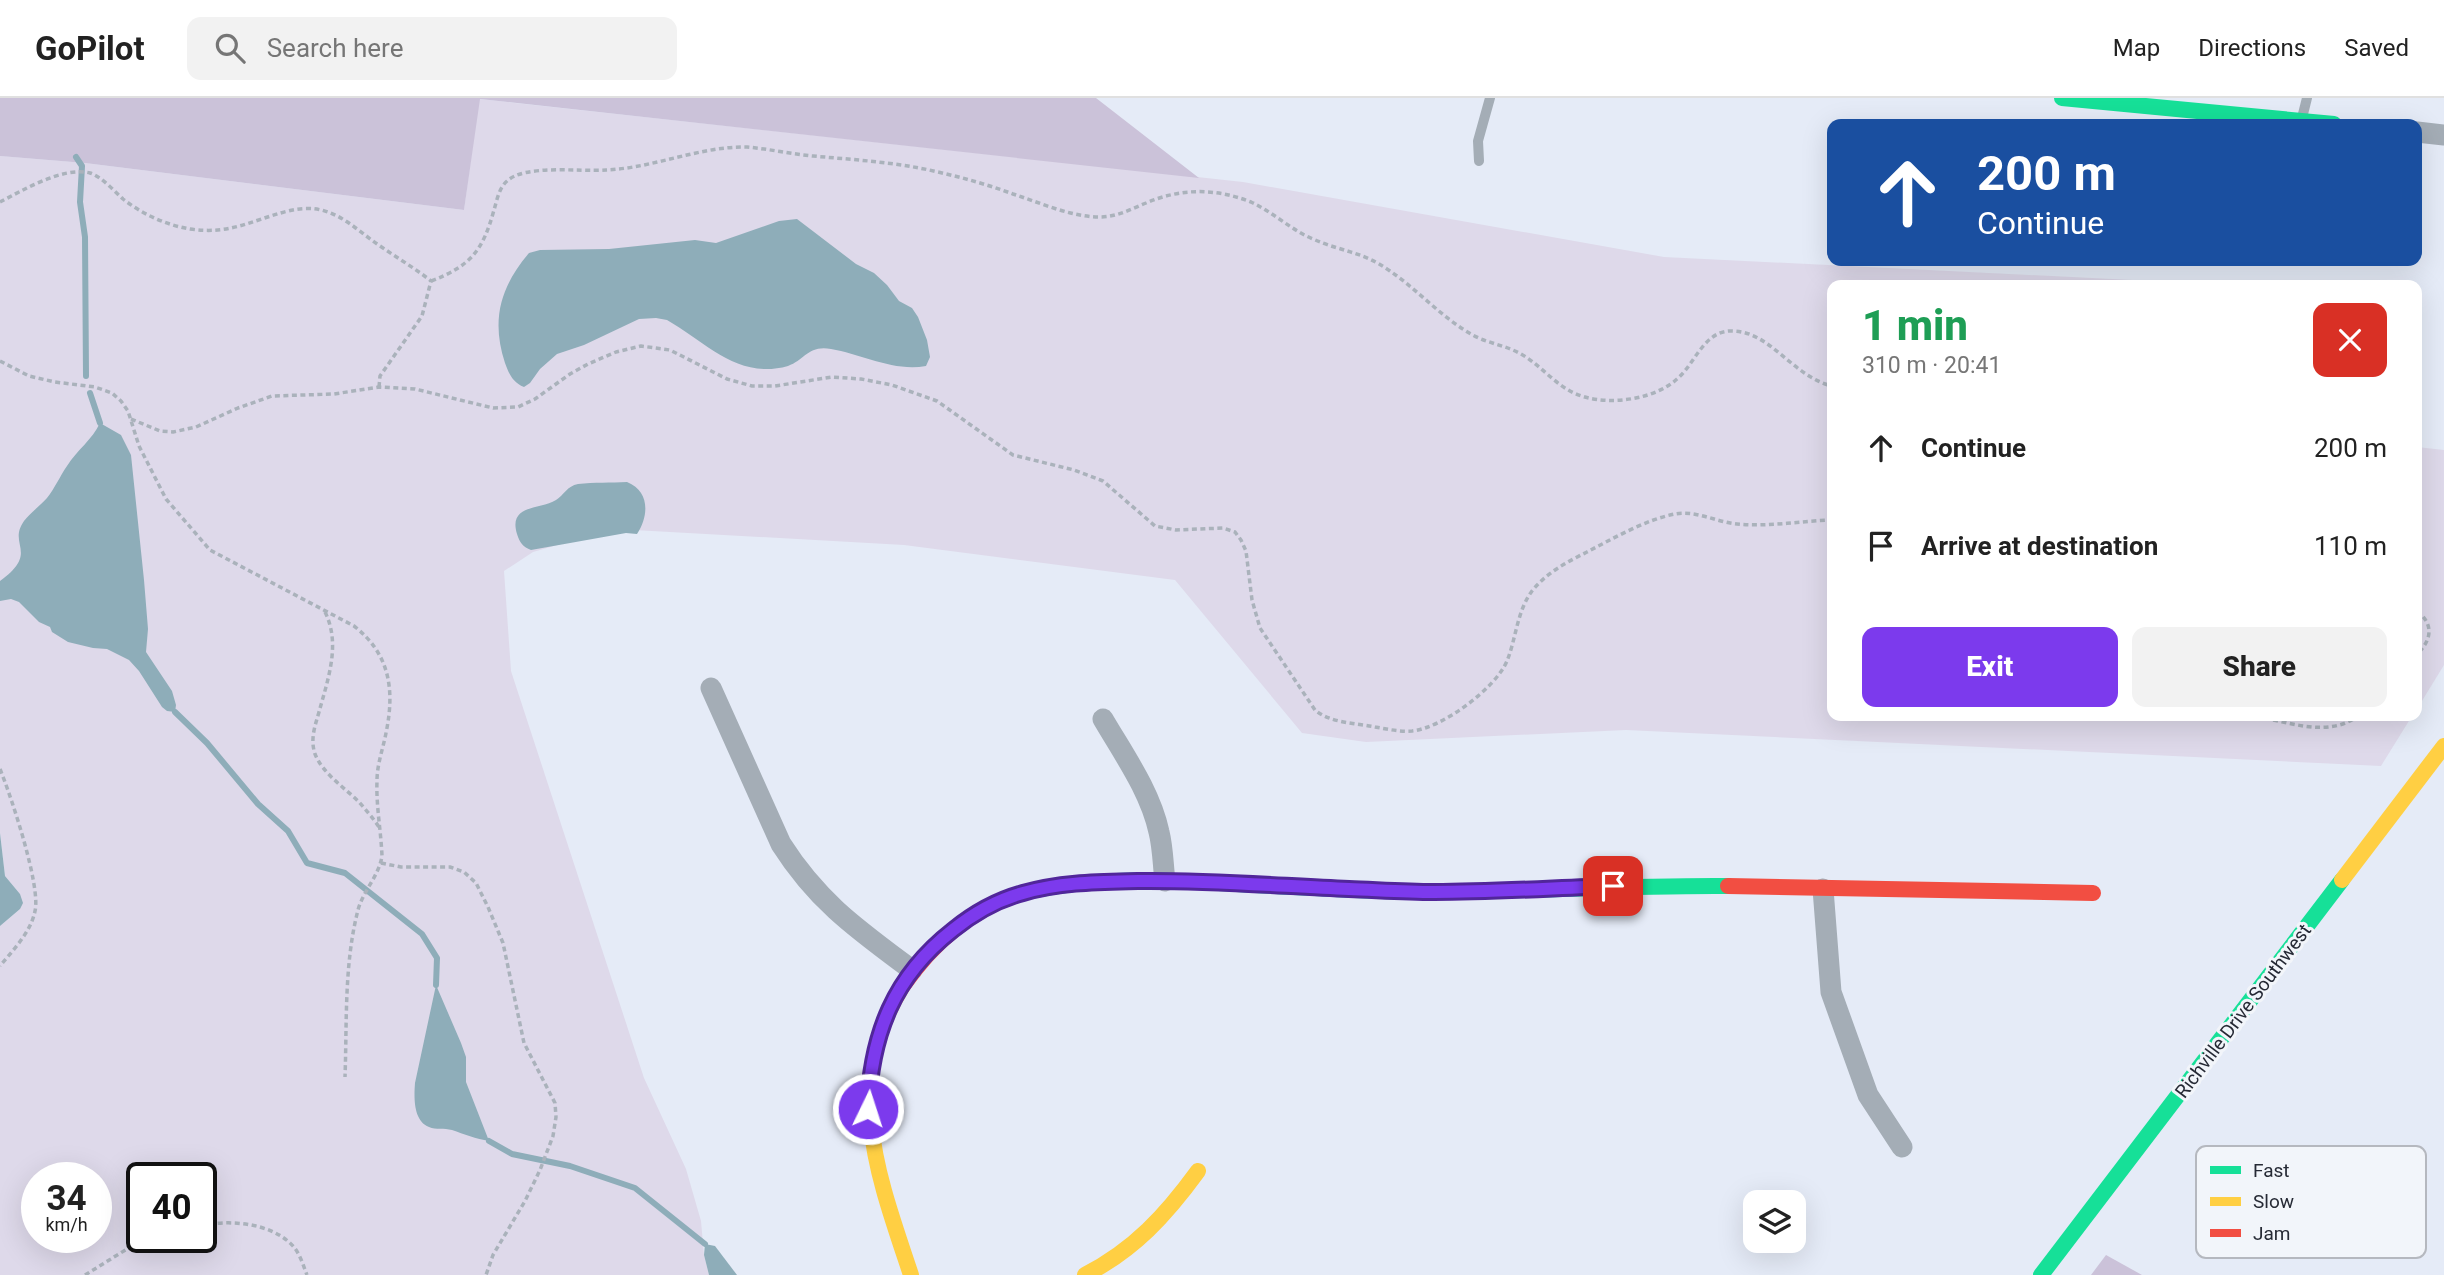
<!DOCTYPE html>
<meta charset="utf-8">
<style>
body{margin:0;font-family:Roboto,sans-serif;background:#f2f2f2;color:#222;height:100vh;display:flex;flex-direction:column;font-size:26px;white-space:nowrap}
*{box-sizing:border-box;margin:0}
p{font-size:23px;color:#767676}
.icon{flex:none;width:38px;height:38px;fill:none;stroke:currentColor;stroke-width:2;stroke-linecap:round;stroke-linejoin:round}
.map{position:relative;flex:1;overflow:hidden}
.drawer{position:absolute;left:1827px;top:182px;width:595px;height:441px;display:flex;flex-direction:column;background:#fff;border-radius:14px;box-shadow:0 7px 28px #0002}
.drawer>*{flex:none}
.hud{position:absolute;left:1827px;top:21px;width:595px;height:147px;border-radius:14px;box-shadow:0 7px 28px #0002;background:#1a4fa0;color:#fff;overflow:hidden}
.tools{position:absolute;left:1743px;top:1092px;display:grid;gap:14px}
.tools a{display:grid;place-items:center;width:63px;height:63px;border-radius:14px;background:#fff;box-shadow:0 7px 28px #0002;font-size:35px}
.speed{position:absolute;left:21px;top:1064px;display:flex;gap:14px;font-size:35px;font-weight:700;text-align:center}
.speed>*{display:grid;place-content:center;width:91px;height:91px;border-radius:50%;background:#fff;box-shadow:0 7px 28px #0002;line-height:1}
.speed small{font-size:18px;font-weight:400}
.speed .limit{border:4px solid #111;border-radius:10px;background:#fff;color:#111}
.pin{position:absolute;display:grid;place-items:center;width:60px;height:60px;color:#fff;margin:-30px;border-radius:14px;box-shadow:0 4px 10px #0006}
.me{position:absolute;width:77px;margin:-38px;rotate:4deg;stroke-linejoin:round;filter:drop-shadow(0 0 5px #0008)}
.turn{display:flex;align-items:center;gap:24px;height:147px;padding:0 35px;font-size:32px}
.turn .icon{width:91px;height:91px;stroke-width:2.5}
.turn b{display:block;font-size:49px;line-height:60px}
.round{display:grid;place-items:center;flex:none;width:74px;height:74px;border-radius:14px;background:#f2f2f2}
.head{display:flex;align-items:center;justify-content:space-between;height:119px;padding:0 35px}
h1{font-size:42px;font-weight:800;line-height:52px;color:#1e9e55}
.button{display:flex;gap:14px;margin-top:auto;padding:14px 35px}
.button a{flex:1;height:80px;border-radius:14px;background:#7c3aed;color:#fff;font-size:28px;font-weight:800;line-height:80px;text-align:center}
.button a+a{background:#f2f2f2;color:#222}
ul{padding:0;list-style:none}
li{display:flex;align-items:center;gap:21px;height:98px;padding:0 35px}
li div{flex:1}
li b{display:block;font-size:26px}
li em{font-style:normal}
header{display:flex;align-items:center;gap:42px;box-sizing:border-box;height:98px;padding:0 35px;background:#fff;border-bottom:2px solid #e0e0e0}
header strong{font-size:33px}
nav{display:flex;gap:38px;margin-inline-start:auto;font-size:24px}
.search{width:490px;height:63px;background:#f2f2f2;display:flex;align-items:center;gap:18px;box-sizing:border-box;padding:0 24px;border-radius:14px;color:#767676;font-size:26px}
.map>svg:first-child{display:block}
.green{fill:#ded9ea;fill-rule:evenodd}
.forest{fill:#cbc2d9}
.water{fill:#8eadb9}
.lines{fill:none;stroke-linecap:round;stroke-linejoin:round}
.stream{stroke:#8eadb9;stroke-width:6}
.path{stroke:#aab2bb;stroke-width:3.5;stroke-dasharray:5 3.5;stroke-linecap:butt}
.lane{stroke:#a4adb6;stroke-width:10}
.street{stroke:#a4adb6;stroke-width:21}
.fast{stroke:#16e098;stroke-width:16}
.slow{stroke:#ffcf43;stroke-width:16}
.jam{stroke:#f24e42;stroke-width:16}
.route-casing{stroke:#51269a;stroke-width:18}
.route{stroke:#7c3aed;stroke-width:12}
.labels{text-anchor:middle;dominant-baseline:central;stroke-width:6;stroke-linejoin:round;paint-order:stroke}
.street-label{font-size:19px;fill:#262a35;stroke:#f2f5fa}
.key{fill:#f2f5fa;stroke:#b5b8bf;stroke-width:2}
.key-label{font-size:19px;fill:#262a35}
</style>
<header>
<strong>GoPilot</strong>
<div class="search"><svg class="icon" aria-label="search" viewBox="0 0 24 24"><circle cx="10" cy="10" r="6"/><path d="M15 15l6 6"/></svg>Search here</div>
<nav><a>Map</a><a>Directions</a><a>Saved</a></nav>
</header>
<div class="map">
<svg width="2444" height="1177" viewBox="0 0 2444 1177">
<rect width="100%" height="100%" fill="#e5ebf7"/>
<g class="green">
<path d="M479 1 1243 84 1664 159 2213 186 1832 187V618H2412L2381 668 1626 632 1366 644 1302 635 1175 482 904 447 634 432 578 441 533 454 504 473 511 573 644 980 686 1071 701 1123 704 1157 709 1177H0V828L20 811V796L5 778 0 735V58L85 65 464 112ZM37 1080H96V1139H37ZM142 1080H201V1139H142Z"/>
<polygon points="2417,349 2444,352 2444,567 2417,611"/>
</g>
<g class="forest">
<polygon points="0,0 1096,0 1199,80 480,1 464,112 85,65 0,58"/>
<polygon points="2106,1157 2142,1177 2091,1177"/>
</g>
<g class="water">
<path d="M797 121 856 166 874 175 887 187 899 203 912 210 918 219 927 242 930 259 926 268C893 274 862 256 831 251 808 247 805 262 788 268 738 282 707 245 667 222L656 220 639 221 584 247 557 256 540 271 530 285 524 289C513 285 509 276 505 265 491 222 500 189 529 155L540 152 609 151 695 142 716 145 779 123Z"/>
<path d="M100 325 121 337 131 357 144 482 148 531 146 554 172 593 176 607 175 614 167 613 162 609 139 573 129 562 107 551 93 550 68 544 52 534 50 529 39 524 19 504 11 501 0 503V483C40 454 7 447 24 423 30 415 40 408 47 400 55 390 60 378 67 368 77 352 92 342 100 325Z"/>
<path d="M627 384C650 393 649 418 637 436L626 435 531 452C523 449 520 445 517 436 508 406 540 412 556 402 564 397 567 388 578 386 594 384 611 385 627 384Z"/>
<polygon points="0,735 5,778 20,796 23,805 20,811 0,828"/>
<path d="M436 887 461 945 466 959V984L489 1043C476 1041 464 1036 452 1032 444 1030 436 1032 429 1029 413 1023 414 999 415 985Z"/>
<polygon points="705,1146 715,1148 737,1177 709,1177 704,1157"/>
</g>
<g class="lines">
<g class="stream">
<polyline points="76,59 82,68 80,104 85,139 86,278"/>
<polyline points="90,295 100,325"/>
<polyline points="175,614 207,645 258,706 288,733 307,765 345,775 422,836 437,860 436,887"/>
<polyline points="489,1043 512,1056 570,1068 635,1090 705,1146"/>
</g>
<g class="path">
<path d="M0 104C23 92 64 68 90 75 102 79 113 92 123 101 142 116 166 127 190 131 231 137 252 122 288 113 332 102 351 129 383 150 399 161 416 171 431 183"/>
<path d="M431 183C471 168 483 152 494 112 497 102 499 90 507 83 525 66 581 74 606 72 654 70 700 48 747 49 769 51 791 56 813 58 856 62 896 64 938 74 964 80 989 87 1013 96 1041 105 1071 119 1100 119 1117 119 1131 111 1146 105 1181 90 1215 90 1251 104 1273 114 1291 132 1313 141 1342 154 1362 153 1390 173 1418 192 1441 219 1471 236 1486 245 1505 247 1521 256 1544 269 1558 292 1585 299 1613 307 1655 301 1677 281 1696 265 1704 231 1734 233 1772 235 1792 278 1832 288"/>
<path d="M0 263 29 278 55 284 95 289 112 295 121 303 128 313 139 348 166 401 210 452 354 528C390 556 395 592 386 635 383 651 377 666 377 683 376 708 381 733 382 758 379 778 363 793 358 812 344 866 347 924 345 979"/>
<polyline points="379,289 380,278 422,218 431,183"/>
<path d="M131 321 160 333 173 334 196 329 238 310 272 298 334 296 379 289 415 291 493 310 518 309 535 301 570 276 588 266 616 254 641 248 670 252 727 281 752 288H775L832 279 861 281 892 287 937 303 1013 357 1074 372 1103 383 1155 428 1176 432 1223 430 1235 434 1241 442 1246 453 1252 502 1260 530 1315 612C1330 625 1355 625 1375 629 1387 631 1399 634 1412 633 1442 630 1495 591 1507 563 1516 541 1517 513 1532 493 1546 475 1567 464 1587 454 1612 441 1647 421 1675 416 1696 412 1716 424 1737 426 1768 429 1801 423 1832 422"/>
<path d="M2417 513C2434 526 2432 542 2417 556"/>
<path d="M325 514C341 546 328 581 319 614 315 628 310 641 315 656 323 676 344 689 359 704 366 712 373 720 379 729"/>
<path d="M2248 618C2285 621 2325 642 2358 618"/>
<path d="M0 671C11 698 41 788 35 813 31 834 13 852 0 868"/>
<polyline points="381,765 401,769 450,769 464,774 476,785 488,809 503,845 524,945 555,1005 556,1019 553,1038 540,1072 525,1103 493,1157 486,1177"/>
<path d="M201 1128C229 1121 271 1125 292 1147 300 1155 303 1167 307 1177"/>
<polyline points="85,1177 127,1151 168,1139"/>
</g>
<g class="lane">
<polyline points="2302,20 2307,0"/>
<polyline points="1479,63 1478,43 1490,0"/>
</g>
<g class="street">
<polyline points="2417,34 2444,37"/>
<path d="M711 590 781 746C818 804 857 831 912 872"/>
<path d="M1103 621C1124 657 1150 693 1159 734 1163 750 1163 767 1165 783"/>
<polyline points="1823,791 1831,894 1868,997 1902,1049"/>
</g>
<g class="fast">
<polyline points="2062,0 2334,26"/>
<path d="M1031 793C1088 780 1144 782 1201 784 1261 787 1321 791 1382 793 1497 796 1612 787 1728 788"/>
<polyline points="2041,1177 2342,782"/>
</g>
<g class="slow">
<polyline points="2342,782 2444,648"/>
<path d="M902 889C842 987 878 1078 911 1177"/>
<path d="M1085 1177C1134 1152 1166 1117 1198 1073"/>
</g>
<g class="jam">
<polyline points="1728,788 2093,795"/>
<path d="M902 889C934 843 976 806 1031 793"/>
</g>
</g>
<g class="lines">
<defs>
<path id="route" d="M868 1011C871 936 894 878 953 832 974 815 997 802 1023 795 1061 784 1099 784 1138 783 1208 782 1279 788 1349 791 1377 792 1405 794 1434 794 1493 794 1553 790 1613 788"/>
</defs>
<use href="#route" class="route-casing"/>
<use href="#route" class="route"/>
</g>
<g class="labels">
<g class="street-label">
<text transform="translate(2243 913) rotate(-53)">Richville Drive Southwest</text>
</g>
</g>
<rect x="2196" y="1048" width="230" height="112" rx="10" class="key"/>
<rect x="2210" y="1068" width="31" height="8" fill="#16e098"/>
<rect x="2210" y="1099" width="31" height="9" fill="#ffcf43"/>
<rect x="2210" y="1131" width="31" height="8" fill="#f24e42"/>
<g class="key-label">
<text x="2253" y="1079">Fast</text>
<text x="2253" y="1110">Slow</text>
<text x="2253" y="1142">Jam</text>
</g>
</svg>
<div class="tools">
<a><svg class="icon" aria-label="layers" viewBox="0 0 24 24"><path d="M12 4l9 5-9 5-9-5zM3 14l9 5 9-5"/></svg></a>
</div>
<div class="speed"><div>34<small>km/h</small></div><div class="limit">40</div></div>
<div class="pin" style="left:1613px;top:788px;background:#d93025"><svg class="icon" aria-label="arrive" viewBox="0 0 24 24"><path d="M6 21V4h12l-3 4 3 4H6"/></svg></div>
<svg class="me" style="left:868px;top:1011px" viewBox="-20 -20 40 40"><circle r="17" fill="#7c3aed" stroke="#fff" stroke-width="3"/><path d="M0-11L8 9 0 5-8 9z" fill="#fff"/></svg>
<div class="hud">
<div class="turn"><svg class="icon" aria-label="ahead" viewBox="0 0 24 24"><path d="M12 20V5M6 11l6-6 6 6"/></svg><div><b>200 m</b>Continue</div></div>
</div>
<section class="drawer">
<div class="head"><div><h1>1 min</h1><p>310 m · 20:41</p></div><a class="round" style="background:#d93025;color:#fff"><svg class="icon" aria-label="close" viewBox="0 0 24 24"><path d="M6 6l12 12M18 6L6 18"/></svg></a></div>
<ul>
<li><svg class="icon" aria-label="ahead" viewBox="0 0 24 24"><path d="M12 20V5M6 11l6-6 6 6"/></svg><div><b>Continue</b></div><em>200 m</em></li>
<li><svg class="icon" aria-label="arrive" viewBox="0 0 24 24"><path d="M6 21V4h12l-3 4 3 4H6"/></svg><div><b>Arrive at destination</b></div><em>110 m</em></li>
</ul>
<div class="button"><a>Exit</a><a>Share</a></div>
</section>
</div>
